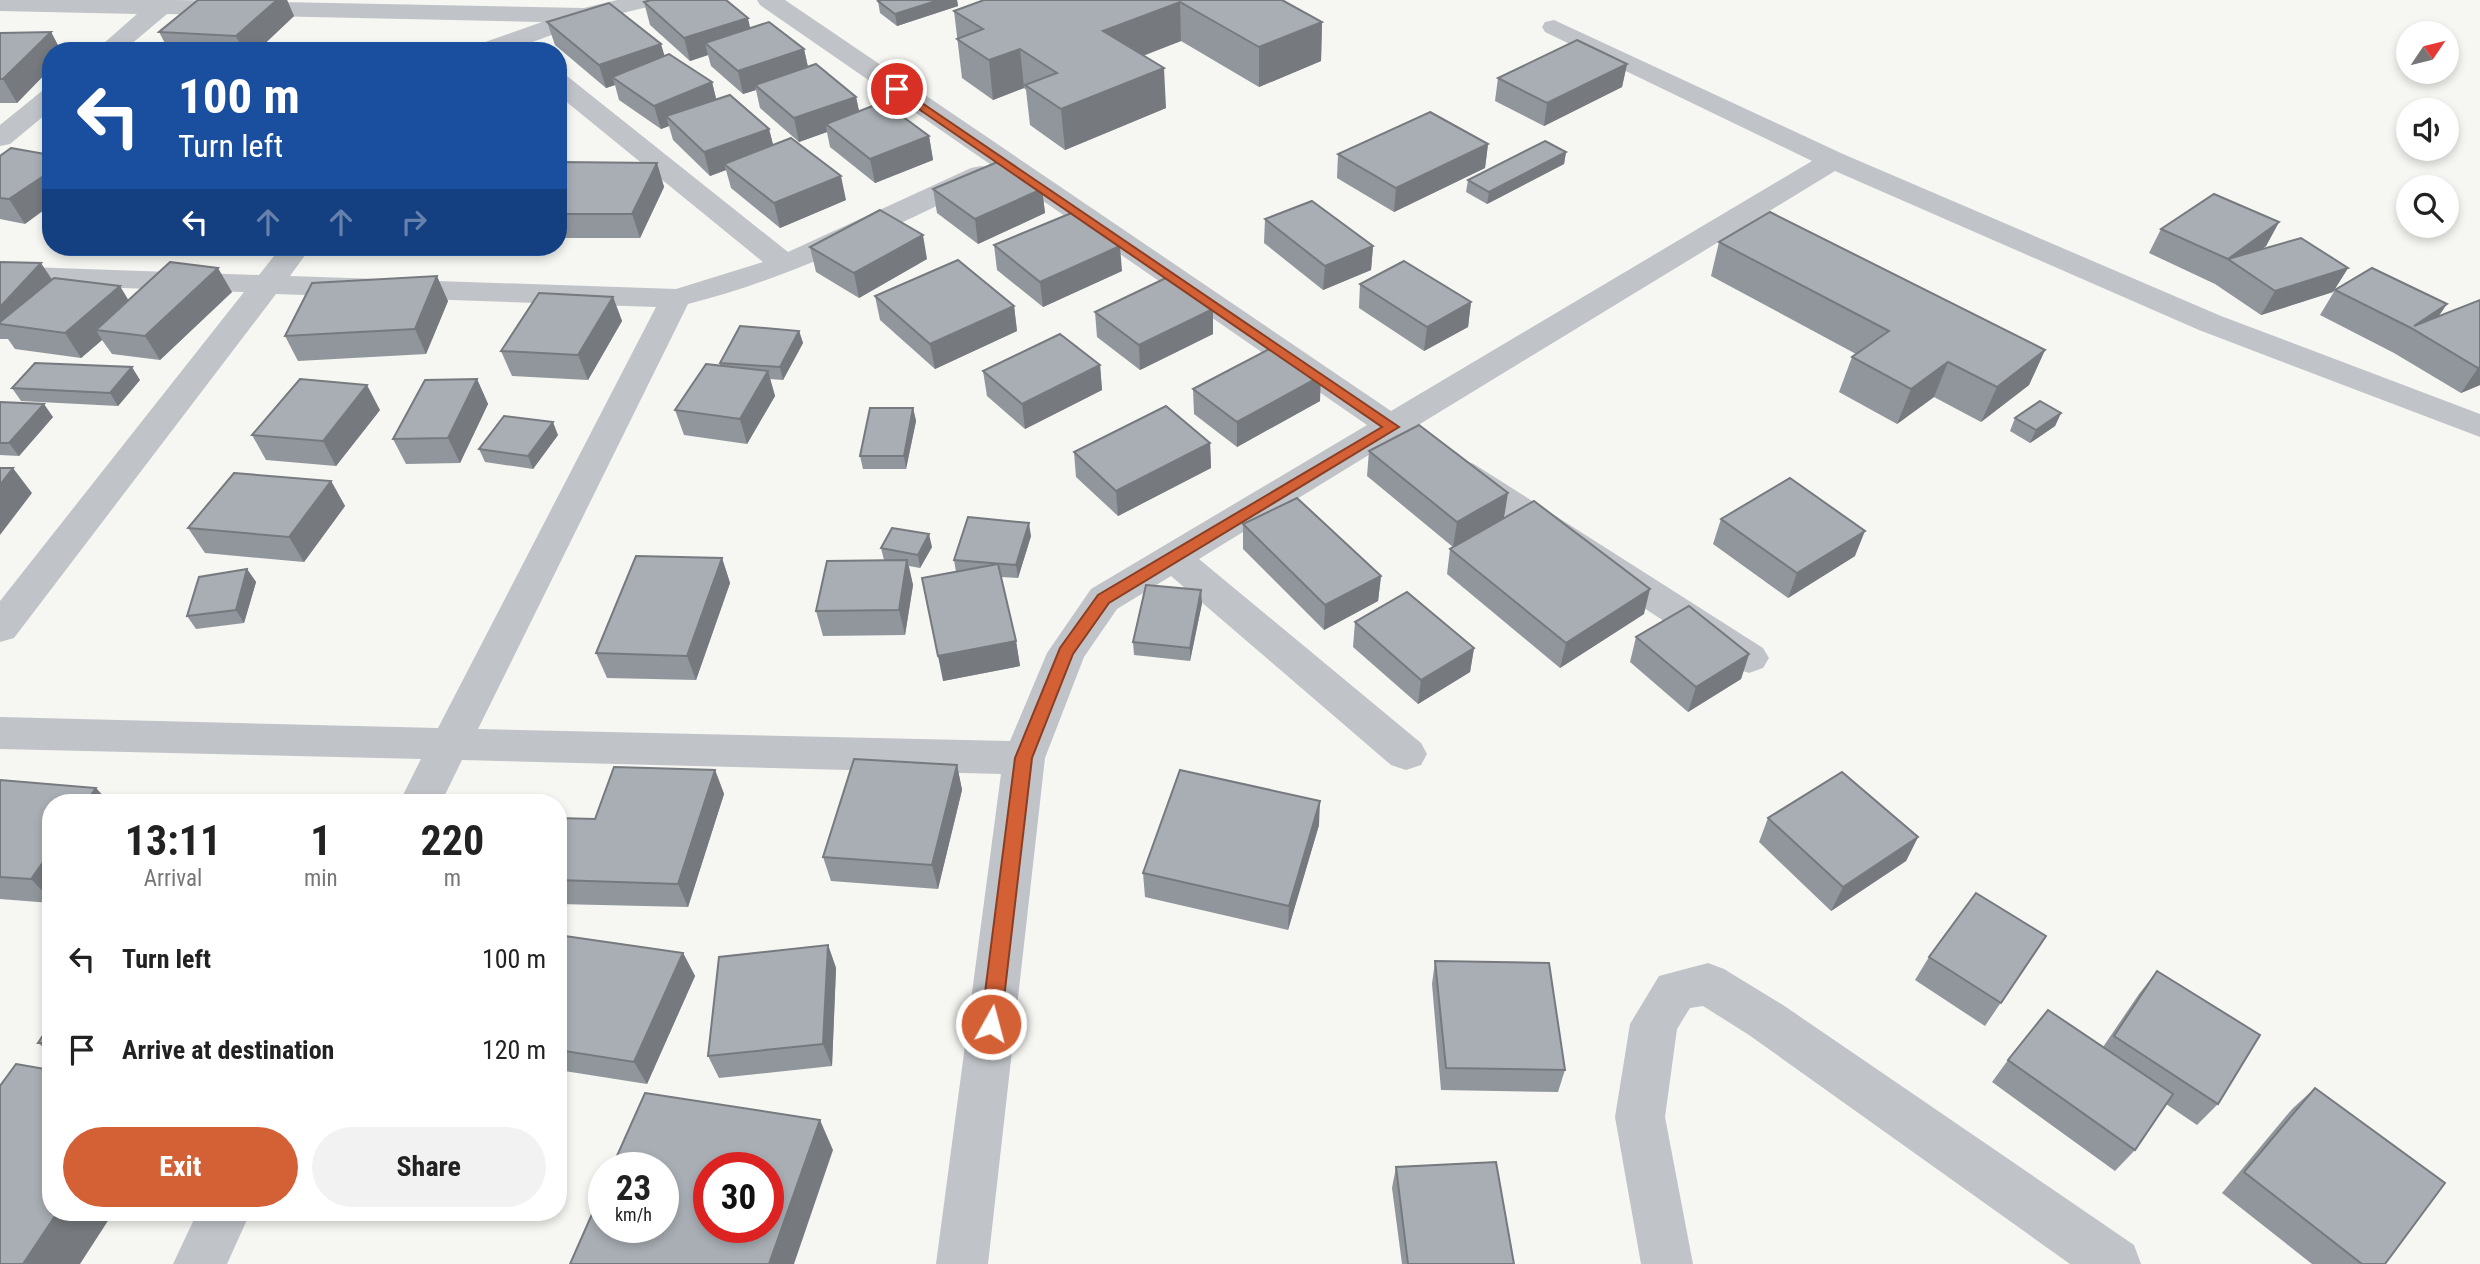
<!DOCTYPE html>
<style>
body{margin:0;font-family:"Roboto Condensed",sans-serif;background:#f2f2f2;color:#222;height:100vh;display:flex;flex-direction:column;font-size:26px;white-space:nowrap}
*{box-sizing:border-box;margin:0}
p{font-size:23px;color:#767676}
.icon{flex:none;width:38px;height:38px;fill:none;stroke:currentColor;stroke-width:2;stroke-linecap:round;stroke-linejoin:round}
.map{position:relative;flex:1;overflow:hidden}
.panel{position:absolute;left:42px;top:794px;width:525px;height:427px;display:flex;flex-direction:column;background:#fff;border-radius:28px;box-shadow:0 4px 10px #0003}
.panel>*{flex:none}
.banner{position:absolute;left:42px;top:42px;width:525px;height:214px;border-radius:28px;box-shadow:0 4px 10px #0003;background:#1a4fa0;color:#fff;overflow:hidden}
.needle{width:46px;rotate:55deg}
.controls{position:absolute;left:2396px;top:21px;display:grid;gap:14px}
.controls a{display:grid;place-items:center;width:63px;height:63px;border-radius:50%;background:#fff;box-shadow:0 4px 10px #0003;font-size:35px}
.speed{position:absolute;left:588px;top:1152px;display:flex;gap:14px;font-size:35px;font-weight:700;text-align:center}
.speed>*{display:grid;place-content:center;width:91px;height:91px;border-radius:50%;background:#fff;box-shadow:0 4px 10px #0003;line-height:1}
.speed small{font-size:18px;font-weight:400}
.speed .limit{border:10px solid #d22;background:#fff;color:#111}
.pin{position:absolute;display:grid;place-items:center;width:60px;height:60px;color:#fff;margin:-30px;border:4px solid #fff;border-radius:50%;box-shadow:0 2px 7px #0007}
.me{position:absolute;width:77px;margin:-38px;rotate:7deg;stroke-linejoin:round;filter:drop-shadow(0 0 5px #0008)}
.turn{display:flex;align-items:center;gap:24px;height:147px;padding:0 21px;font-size:32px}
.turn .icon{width:91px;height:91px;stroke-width:2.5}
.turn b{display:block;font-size:49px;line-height:60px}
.lanes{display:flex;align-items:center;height:66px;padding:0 21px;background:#0003;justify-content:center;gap:35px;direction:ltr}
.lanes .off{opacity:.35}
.eta{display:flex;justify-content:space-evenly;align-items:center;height:119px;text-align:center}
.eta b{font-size:42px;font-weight:700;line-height:49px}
.button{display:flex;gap:14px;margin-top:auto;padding:14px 21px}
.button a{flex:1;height:80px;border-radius:42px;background:#d46036;color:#fff;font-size:28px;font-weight:700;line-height:80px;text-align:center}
.button a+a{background:#f2f2f2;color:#222}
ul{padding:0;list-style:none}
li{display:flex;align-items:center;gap:21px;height:91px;padding:0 21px}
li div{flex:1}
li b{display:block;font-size:26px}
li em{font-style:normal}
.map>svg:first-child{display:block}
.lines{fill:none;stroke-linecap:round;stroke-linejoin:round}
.minor{fill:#c0c3c7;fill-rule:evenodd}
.wall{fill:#90969b}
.shaded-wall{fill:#767a7e}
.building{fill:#a8aeb4;stroke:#767a7e;stroke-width:2;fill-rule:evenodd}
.route{fill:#d46036;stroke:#8a3e23;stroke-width:2}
</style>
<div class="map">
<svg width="2480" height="1264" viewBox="0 0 2480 1264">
<rect width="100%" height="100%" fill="#f6f6f3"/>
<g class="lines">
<g class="minor">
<polygon points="0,0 175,0 584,8 617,0 660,0 657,5 648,7 584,22 570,22 568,29 508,51 471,51 474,46 542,22 167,14 123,51 95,51 137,14 0,11"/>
<path d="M757 0H785L1391 411 1812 161 1545 32 1542 27 1545 22 1554 20 1843 154 2221 316 2480 414V437L2199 330 1835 171 1415 427 1428 440 1423 448 1411 451 1390 442 1199 559 1421 743 1427 754 1421 765 1406 770 1391 765 1171 576 1117 609 1084 657 1045 758 988 1264H936L1001 774 462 760 441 803H399L421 759 0 749V717L438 728 656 307 276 294 14 638 0 642V601L244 292 0 284V266L259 275 281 247H311L290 276 676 289 763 262 558 95V74L567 76 788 252 971 168 981 166 991 168 995 174 991 180C892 227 795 277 688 304L478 729 1010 741 1047 653 1091 589 1367 425 760 5Z"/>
<polygon points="51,89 51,110 10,144 0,146 0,125 42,91"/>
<polygon points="1462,460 1474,464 1763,648 1769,658 1763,668 1749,673 1735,668 1450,480 1445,472 1450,464"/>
<polygon points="1708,963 1724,969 1783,1005 2134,1245 2141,1264 2070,1264 1749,1035 1703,1006 1690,1008 1677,1029 1665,1117 1693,1264 1641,1264 1615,1117 1630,1024 1659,976"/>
<polygon points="197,1213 250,1213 227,1264 173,1264"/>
</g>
</g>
<g class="wall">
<polygon points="198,0 287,0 294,16 257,51 169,51 159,32"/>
<polygon points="881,0 957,0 958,6 897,26 880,13 878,1"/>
<polygon points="984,0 1282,0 1322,22 1321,61 1259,87 1181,41 1143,56 1166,108 1065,150 1030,125 1026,90 1024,88 993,100 962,78 954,11"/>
<polygon points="644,2 750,29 804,49 808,67 856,97 859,111 929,136 933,160 875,183 830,147 827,132 799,142 760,108 756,90 743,94 711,66 708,55 690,61 650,25"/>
<polygon points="547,22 665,56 712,82 716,99 769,129 773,145 846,200 780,228 731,188 726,170 710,176 673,140 669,126 661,129 619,100 615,85 606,88 555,45"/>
<polygon points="51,32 61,51 51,51 51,68 17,103 0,103 0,33"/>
<polygon points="1627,64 1622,87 1544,126 1495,101 1498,78"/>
<polygon points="1488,144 1485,168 1394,212 1337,178 1338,154"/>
<polygon points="1566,152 1564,164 1487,204 1466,192 1468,180"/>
<polygon points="0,156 25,224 0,219"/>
<polygon points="558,163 657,163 664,187 640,238 558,238"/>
<polygon points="933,189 1042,189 1045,213 978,244 937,213"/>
<polygon points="1265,219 1373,246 1371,270 1323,290 1264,243"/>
<polygon points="2279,222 2266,246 2262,249 2348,268 2333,292 2261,315 2215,284 2149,253 2161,229"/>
<polygon points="1719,242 2045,350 2029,385 1981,422 1934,397 1897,424 1839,392 1852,357 1856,354 1711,276"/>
<polygon points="994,245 1122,271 1043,307 997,270"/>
<polygon points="810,247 927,259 859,298 816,272"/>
<polygon points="0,262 52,280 128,300 232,292 160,360 112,354 102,340 81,358 15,349 8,339 0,339"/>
<polygon points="1360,284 1471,302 1468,327 1424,351 1359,308"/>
<polygon points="2335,290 2439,317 2480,300 2480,385 2461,393 2394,353 2320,315"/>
<polygon points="875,296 1014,306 1017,331 935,369 880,320"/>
<polygon points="613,297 622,321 588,380 512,376 501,351"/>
<polygon points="448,301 426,354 298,361 285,336"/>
<polygon points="1213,309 1213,334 1140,370 1097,337 1095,312"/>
<polygon points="799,331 803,343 783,380 770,379 775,396 747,444 684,435 675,410 720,366 720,363"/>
<polygon points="1100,365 1102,390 1025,429 987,396 983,371"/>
<polygon points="477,379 488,404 460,463 406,464 393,439"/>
<polygon points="140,380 118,406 21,401 12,388"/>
<polygon points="1193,389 1320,401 1237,447 1194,414"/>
<polygon points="0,402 53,417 19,456 0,455"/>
<polygon points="913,408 916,421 906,469 863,469 860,456"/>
<polygon points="380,410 336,466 266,460 252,435"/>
<polygon points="2061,413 2055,426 2030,443 2010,431 2015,418"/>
<polygon points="558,435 533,469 485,462 479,449"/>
<polygon points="1210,443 1211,468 1118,516 1076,477 1074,452"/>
<polygon points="1369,451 1504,518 1644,614 1560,668 1447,574 1450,549 1453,547 1367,476"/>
<polygon points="331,481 345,506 304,562 205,553 188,528"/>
<polygon points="1721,519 1855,556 1788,598 1713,544"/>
<polygon points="1243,524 1381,576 1378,601 1324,630 1243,549"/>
<polygon points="1031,536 1018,578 1001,577 1016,641 1020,666 943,681 956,572 954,560"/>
<polygon points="932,547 920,568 909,566 913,585 905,635 823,636 816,611 884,560 881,548"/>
<polygon points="722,558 730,583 696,680 607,678 596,653"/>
<polygon points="247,569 256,582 244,623 196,629 187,616"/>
<polygon points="1202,603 1190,661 1134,655 1133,642"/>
<polygon points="1355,622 1474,648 1470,672 1418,704 1353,647"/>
<polygon points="1636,637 1749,654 1741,679 1688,712 1630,662"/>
<polygon points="957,765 962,790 938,889 831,881 823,857"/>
<polygon points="715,770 724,794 688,907 558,904 558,818 595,819"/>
<polygon points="0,780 51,803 51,903 0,899"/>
<polygon points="1768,818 1918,837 1906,861 1831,911 1759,842"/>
<polygon points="1319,825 1288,930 1145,897 1143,873"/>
<polygon points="558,935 683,953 695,976 647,1084 558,1070"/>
<polygon points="2046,936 1985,1026 1915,980 1929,957"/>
<polygon points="828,945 836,968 832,1066 719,1078 708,1056"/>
<polygon points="1435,961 1565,1070 1558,1092 1441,1090 1432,984"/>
<polygon points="2157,971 2218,1104 2197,1125 2166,1104 2135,1150 2115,1171 1992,1082 2008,1060 2103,1047 2139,994"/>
<polygon points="51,1023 51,1054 38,1043"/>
<polygon points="2315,1088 2385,1264 2312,1264 2222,1193 2292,1109"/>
<polygon points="1396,1167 1514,1264 1402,1264 1392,1188"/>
</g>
<g class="shaded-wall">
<polygon points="277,0 287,0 294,16 257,51 243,51 236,36"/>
<polygon points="939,0 957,0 958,6 897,26 895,14"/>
<polygon points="1180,2 1181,41 1105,70 1103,31"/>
<polygon points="748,18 753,41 705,43 708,55 690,61 684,38"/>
<polygon points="1322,22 1321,61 1259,87 1259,47"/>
<polygon points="51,32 61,51 51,51 51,68 17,103 3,79"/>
<polygon points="661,44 668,67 612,77 615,85 606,88 599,65"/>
<polygon points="804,49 809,72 755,85 756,90 743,94 738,71"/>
<polygon points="1020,49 1024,88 993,100 989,60"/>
<polygon points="1627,64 1622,87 1544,126 1547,103"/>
<polygon points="1164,68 1166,108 1065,150 1061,109"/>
<polygon points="712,82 718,106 666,116 669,126 661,129 654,106"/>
<polygon points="856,97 861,120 826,124 827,132 799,142 794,118"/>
<polygon points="769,129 775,152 724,164 726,170 710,176 704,152"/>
<polygon points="929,136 933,160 875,183 870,159"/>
<polygon points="1488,144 1485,168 1394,212 1396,188"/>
<polygon points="1566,152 1564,164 1487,204 1489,192"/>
<polygon points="657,163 664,187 640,238 632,214"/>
<polygon points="51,171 51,205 25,224 9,199"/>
<polygon points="841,176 846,200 780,228 774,203"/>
<polygon points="1042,189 1045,213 978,244 975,219"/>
<polygon points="2279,222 2266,246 2238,267 2228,259"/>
<polygon points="923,235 927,259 859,298 854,273"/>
<polygon points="1120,246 1122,271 1043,307 1040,282"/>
<polygon points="1373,246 1371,270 1323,290 1325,266"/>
<polygon points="41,263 57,287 0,324 0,307"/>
<polygon points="218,268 232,292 160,360 145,336"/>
<polygon points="2348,268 2333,292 2261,315 2275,291"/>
<polygon points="437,276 448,301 426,354 415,329"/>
<polygon points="120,286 135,311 96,330 102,340 81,358 65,333"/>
<polygon points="613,297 622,321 588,380 578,355"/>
<polygon points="1471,302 1468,327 1424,351 1427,327"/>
<polygon points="2447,304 2430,329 2414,326"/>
<polygon points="1014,306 1017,331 935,369 930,344"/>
<polygon points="1213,309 1213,334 1140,370 1139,345"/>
<polygon points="799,331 803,343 783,380 780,367"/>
<polygon points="2045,350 2029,385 1981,422 1997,387"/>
<polygon points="1948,362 1934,397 1897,424 1911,389"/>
<polygon points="1100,365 1102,390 1025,429 1022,404"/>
<polygon points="132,367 140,380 118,406 110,393"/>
<polygon points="2480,367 2480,385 2461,393 2478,368"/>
<polygon points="768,371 775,396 747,444 740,419"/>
<polygon points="1321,376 1320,401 1237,447 1237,422"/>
<polygon points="477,379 488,404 460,463 448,438"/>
<polygon points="367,385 380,410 336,466 323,441"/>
<polygon points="44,404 53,417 19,456 9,443"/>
<polygon points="913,408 916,421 906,469 904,456"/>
<polygon points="2061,413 2055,426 2030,443 2036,430"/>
<polygon points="553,422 558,435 533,469 528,456"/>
<polygon points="1210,443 1211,468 1118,516 1116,491"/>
<polygon points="13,468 32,493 0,535 0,485"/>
<polygon points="331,481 345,506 304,562 289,537"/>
<polygon points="1508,493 1504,518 1453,547 1457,522"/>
<polygon points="1029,523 1031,536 1018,578 1016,565"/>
<polygon points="1865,531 1855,556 1788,598 1797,573"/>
<polygon points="929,534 932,547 920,568 918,555"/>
<polygon points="722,558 730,583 696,680 687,656"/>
<polygon points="907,560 913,585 905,635 899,610"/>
<polygon points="247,569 256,582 244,623 236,610"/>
<polygon points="1381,576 1378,601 1324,630 1325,605"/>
<polygon points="1650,589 1644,614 1560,668 1566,643"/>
<polygon points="1201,590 1202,603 1190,661 1190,648"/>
<polygon points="1016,641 1020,666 943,681 938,656"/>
<polygon points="1474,648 1470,672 1418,704 1421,680"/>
<polygon points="1749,654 1741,679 1688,712 1696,687"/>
<polygon points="957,765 962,790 938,889 932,865"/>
<polygon points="715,770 724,794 688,907 678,884"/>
<polygon points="96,788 110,803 85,803"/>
<polygon points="1320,801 1319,825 1288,930 1289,906"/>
<polygon points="1918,837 1906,861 1831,911 1843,887"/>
<polygon points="51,851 51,900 31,879"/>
<polygon points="828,945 836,968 832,1066 823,1044"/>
<polygon points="683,953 695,976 647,1084 634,1062"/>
<polygon points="820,1120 833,1150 794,1264 769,1264"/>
<polygon points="57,1213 113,1213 80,1264 23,1264"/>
</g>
<g class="building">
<polygon points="198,0 277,0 236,36 159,32"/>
<polygon points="651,0 726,0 748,18 684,38 644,2"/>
<polygon points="881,0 939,0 895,14 878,1"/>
<polygon points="984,0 1282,0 1322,22 1259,47 1180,2 1103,31 1164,68 1061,109 1025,85 1057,73 1020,49 989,60 957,39 983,29 954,11"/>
<polygon points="609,3 661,44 599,65 547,22"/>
<polygon points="769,22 804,49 738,71 705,43"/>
<polygon points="51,32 3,79 0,79 0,33"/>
<polygon points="1577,40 1627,64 1547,103 1498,78"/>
<polygon points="669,54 712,82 654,106 612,77"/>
<polygon points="816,64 856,97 794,118 755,85"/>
<polygon points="730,95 769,129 704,152 666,116"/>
<polygon points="883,102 929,136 870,159 826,124"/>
<polygon points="1430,112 1488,144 1396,188 1338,154"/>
<polygon points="791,138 841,176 774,203 724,164"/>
<polygon points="1545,141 1566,152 1489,192 1468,180"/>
<polygon points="11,148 51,155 51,171 9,199 0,198 0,156"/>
<polygon points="1000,161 1042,189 975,219 933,189"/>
<polygon points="559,162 657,163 632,214 558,214"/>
<polygon points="2214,194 2279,222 2228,259 2161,229"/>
<polygon points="1312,201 1373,246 1325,266 1265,219"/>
<polygon points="880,210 923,235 854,273 810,247"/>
<polygon points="1074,212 1120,246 1040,282 994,245"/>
<polygon points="1770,212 2045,350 1997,387 1948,362 1911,389 1852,357 1889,331 1719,242"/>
<polygon points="2301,238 2348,268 2275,291 2228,259"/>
<polygon points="958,260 1014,306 930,344 875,296"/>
<polygon points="1404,261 1471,302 1427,327 1360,284"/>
<polygon points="0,262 41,263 0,307"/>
<polygon points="170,262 218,268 145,336 96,330"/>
<polygon points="2372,268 2447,304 2414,326 2480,300 2480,367 2478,368 2411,328 2335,290"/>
<polygon points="437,276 415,329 285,336 312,283"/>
<polygon points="1168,277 1213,309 1139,345 1095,312"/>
<polygon points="54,278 120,286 65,333 0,324 0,322"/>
<polygon points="539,293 613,297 578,355 501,351"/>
<polygon points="740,326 799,331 780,367 720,363"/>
<polygon points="1060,334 1100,365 1022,404 983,371"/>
<polygon points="1277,345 1321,376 1237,422 1193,389"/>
<polygon points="35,363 132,367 110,393 12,388"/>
<polygon points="706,364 768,371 740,419 675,410"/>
<polygon points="300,379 367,385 323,441 252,435"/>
<polygon points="477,379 448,438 393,439 425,380"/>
<polygon points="2040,401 2061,413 2036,430 2015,418"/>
<polygon points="0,402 44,404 9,443 0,443"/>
<polygon points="1166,406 1210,443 1116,491 1074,452"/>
<polygon points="870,408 913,408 904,456 860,456"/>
<polygon points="504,416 553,422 528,456 479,449"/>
<polygon points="1419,425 1508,493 1457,522 1369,451"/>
<polygon points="0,468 13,468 0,485"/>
<polygon points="234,473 331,481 289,537 188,528"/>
<polygon points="1790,478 1865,531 1797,573 1721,519"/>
<polygon points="1297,498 1381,576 1325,605 1243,524"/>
<polygon points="1534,501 1650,589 1566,643 1450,549"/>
<polygon points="968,517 1029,523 1016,565 954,560"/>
<polygon points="892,528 929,534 918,555 881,548"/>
<polygon points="636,556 722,558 687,656 596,653"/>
<polygon points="907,560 899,610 816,611 827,561"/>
<polygon points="998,564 1016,641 938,656 922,578"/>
<polygon points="247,569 236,610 187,616 199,577"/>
<polygon points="1146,585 1201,590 1190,648 1133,642"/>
<polygon points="1407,592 1474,648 1421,680 1355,622"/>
<polygon points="1689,606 1749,654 1696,687 1636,637"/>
<polygon points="854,759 957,765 932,865 823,857"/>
<polygon points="614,767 715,770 678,884 558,880 558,818 595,819"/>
<polygon points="1180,770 1320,801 1289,906 1143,873"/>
<polygon points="1842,772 1918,837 1843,887 1768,818"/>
<polygon points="0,780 96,788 85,803 51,803 51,851 31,879 0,877"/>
<polygon points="1976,893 2046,936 2001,1003 1929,957"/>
<polygon points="558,935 683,953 634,1062 558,1050"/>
<polygon points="828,945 823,1044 708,1056 719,957"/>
<polygon points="1435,961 1549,963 1565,1070 1446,1068"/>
<polygon points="2157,971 2260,1035 2218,1104 2114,1036"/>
<polygon points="2048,1010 2173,1094 2135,1150 2008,1060"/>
<polygon points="51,1023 51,1043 38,1043"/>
<polygon points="16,1064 51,1070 51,1213 57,1213 23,1264 0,1264 0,1086"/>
<polygon points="2315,1088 2445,1183 2385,1264 2362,1264 2244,1172"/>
<path d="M645 1093 820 1120 769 1264H570L604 1187V1227H663V1167H612ZM709 1167H768V1227H709Z"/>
<polygon points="1496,1162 1514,1264 1408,1264 1396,1167"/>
</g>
<polygon class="route" points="897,86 1399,427 1109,603 1073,654 1032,758 1001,1024 998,1031 991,1033 984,1031 981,1024 1015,758 1060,648 1098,595 1382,427 894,92 892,89"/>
</svg>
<div class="controls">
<a><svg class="needle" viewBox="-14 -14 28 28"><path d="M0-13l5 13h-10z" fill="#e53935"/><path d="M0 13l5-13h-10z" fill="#767676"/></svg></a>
<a><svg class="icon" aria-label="sound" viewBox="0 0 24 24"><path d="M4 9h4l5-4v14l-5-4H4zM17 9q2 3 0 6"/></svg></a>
<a><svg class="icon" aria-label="search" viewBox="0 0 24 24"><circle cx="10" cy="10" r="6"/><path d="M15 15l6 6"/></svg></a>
</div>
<div class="speed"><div>23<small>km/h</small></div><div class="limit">30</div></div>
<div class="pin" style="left:897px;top:89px;background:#d93025"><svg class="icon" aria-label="arrive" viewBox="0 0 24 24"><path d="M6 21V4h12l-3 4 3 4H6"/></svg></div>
<svg class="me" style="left:991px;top:1024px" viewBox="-20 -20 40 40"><circle r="17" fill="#d46036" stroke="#fff" stroke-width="3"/><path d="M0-11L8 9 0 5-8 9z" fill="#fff"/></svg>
<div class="banner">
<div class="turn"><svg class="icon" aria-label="left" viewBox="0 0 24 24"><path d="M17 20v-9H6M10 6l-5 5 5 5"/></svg><div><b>100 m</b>Turn left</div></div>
<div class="lanes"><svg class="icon" aria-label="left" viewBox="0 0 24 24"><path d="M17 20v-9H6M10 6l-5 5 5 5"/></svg><svg class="icon off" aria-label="ahead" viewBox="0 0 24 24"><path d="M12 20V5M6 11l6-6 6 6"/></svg><svg class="icon off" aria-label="ahead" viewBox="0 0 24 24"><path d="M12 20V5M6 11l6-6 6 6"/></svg><svg class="icon off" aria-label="right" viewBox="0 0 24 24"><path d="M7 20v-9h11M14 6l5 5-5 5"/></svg></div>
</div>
<section class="panel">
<div class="eta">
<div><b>13:11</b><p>Arrival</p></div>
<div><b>1</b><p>min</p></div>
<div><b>220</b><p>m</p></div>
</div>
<ul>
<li><svg class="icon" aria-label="left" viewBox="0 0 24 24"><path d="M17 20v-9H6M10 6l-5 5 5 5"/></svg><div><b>Turn left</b></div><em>100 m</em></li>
<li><svg class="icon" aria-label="arrive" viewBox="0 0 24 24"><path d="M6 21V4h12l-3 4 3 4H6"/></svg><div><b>Arrive at destination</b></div><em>120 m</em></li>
</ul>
<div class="button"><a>Exit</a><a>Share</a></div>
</section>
</div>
